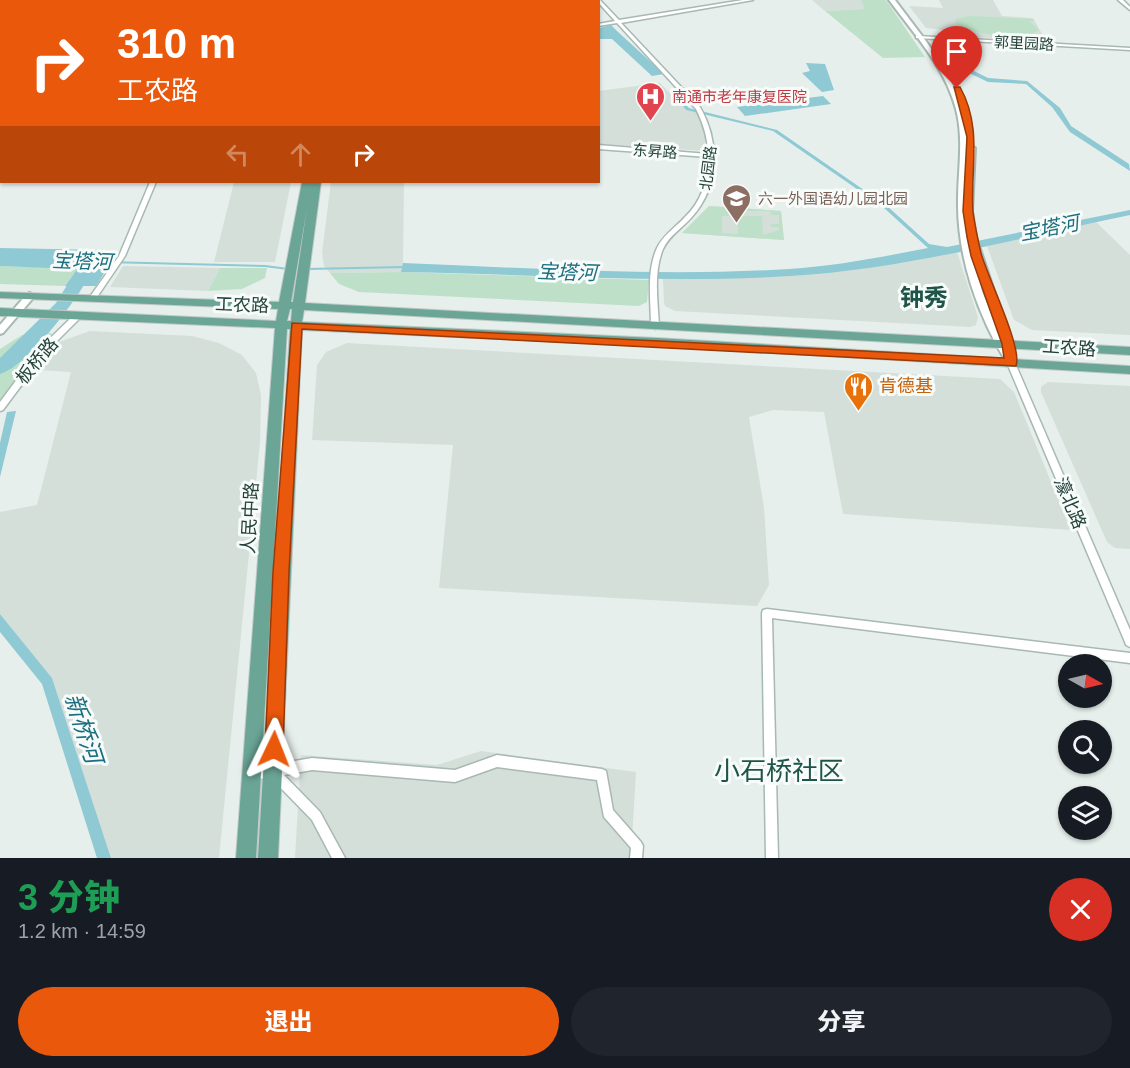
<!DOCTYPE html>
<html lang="zh">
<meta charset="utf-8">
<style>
body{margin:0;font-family:Arial,"Noto Sans SC",sans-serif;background:#20242c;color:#f1f3f6;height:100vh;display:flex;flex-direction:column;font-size:22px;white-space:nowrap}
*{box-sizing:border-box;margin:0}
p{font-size:20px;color:#9ea1a6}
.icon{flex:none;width:33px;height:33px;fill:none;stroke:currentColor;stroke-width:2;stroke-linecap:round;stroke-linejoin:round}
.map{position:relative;height:858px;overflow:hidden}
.details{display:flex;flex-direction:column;background:#171b24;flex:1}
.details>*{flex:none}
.hud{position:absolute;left:0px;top:0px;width:600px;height:183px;box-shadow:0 2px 4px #0004;background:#ea580c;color:#fff;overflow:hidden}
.needle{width:39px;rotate:98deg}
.tools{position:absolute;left:1058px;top:654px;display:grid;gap:12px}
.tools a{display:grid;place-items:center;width:54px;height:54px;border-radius:50%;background:#171b24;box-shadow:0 2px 4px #0004;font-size:30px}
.pin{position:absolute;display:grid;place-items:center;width:51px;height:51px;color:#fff;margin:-62px -26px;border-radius:50% 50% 50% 0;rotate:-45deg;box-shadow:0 0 6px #0007}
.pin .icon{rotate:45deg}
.me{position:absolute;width:66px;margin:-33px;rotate:2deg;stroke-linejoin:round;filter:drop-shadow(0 0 4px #0008)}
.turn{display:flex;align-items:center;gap:21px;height:126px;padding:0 18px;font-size:27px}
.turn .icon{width:78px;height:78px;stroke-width:2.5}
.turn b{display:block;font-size:42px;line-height:51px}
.lanes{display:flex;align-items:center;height:57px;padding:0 18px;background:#0003;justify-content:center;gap:30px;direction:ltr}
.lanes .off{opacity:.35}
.round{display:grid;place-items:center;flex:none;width:63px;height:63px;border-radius:32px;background:#20242c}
.overview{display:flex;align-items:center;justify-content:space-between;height:102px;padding:0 18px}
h1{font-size:36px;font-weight:800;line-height:45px;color:#1e9e55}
.action{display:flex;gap:12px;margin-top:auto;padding:12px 18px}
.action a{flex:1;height:69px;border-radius:36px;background:#ea580c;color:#fff;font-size:24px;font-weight:800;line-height:69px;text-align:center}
.action a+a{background:#20242c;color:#f1f3f6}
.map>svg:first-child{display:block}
.built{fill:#d4dfda}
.green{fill:#bfe0c8;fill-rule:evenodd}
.water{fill:#8ec9d4}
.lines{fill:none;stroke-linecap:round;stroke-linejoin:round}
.stream{stroke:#8ec9d4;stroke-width:2}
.river{fill:#8ec9d4;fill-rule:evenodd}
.minor-casing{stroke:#a8b8b2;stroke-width:3}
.tertiary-casing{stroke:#a8b8b2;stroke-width:4}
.primary-casing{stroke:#c2cac8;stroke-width:2}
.minor{fill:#fff;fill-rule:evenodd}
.tertiary{fill:#fff;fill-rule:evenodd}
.primary{fill:#6aa596;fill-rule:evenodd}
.route{fill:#ea580c;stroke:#983908;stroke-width:1.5}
.labels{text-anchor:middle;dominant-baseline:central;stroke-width:6;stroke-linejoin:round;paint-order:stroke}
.far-street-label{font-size:15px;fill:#24423a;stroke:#f7fbf9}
.far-health-label{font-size:15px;fill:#be3a42;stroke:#f7fbf9;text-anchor:start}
.far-education-label{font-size:15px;fill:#785e54;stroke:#f7fbf9;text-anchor:start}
.street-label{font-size:18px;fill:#24423a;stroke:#f7fbf9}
.food-label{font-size:18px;fill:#c56008;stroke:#f7fbf9;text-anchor:start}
.water-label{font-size:20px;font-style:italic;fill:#1c6f80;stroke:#f7fbf9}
.district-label{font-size:24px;font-weight:bold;fill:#1f5548;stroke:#f7fbf9}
.near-water-label{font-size:24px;font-style:italic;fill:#1c6f80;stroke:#f7fbf9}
.near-quarter-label{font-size:26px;fill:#1f5548;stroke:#f7fbf9}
</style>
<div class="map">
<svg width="1130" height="858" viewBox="0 0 1130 858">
<rect width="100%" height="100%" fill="#e6efeb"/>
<g class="built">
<polygon points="812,0 861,0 866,9 825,11"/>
<polygon points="939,0 993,0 1002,16 1033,18 1046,41 954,36 943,30 926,28 909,6 943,8"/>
<polygon points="660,83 686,110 700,113 706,126 705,151 599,144 598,91"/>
<polygon points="234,182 291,182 275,262 214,262"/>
<polygon points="331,182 404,182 403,263 401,272 330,273 324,266 322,253"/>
<polygon points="709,206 781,211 784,240 682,233"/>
<polygon points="1096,222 1130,255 1130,335 1032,330 1014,320 987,246"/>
<polygon points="957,252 978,317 976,325 970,327 675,311 665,306 664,302 663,279 791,276 864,268"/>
<polygon points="123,266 220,268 208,291 110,287"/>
<polygon points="90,331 192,336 219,343 242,355 256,373 261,395 260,442 219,858 111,858 52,678 0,614 0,512 37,505 71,372 37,370 59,342"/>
<polygon points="347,343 1000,379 1014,392 1071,530 843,514 824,412 773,410 749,417 764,508 769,585 757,606 439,588 453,445 312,440 317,365 326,352"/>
<polygon points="1048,382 1130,386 1130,549 1115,548 1107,542 1041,392 1041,387"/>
<polygon points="481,751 636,772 631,858 295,858 301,755 437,765"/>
</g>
<g class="green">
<polygon points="861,0 886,0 925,57 883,58 825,11 865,9"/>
<path d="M969 16 1033 19 1034 21H1029L1039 30C1028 41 966 35 955 23L956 19Z"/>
<path d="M709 206 781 211 784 240 682 233ZM736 211H771V215H779V224H771V227H779V230L763 235 762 216H738V234L722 233V216H736Z"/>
<polygon points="0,266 70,268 76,271 65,286 0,284"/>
<polygon points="220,268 267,268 265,278 242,289 208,291"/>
<polygon points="401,272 649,280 647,302 639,306 359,292 339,284 330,273"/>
<polygon points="36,332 0,364 0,349 22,335"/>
<polygon points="46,333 52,333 0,400 0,373"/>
</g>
<g class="water">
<polygon points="611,25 617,31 664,74 652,76 612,39 599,39 599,28"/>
<polygon points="948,41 955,41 966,67 988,78 1027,81 1060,108 1071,126 1129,164 1130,171 1070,132 1052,107 1026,84 988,82 967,72 955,59"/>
<polygon points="806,63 825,64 834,90 822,92 802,73 810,71"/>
<path d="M676 92 689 108 777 130 887 206 929 244 947 247 1130 210V215C1018 238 906 269 791 276 661 284 531 274 401 272L403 263C531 268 661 277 789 269 836 266 882 257 928 248L883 207 773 131 686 110 672 93Z"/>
<polygon points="823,96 831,104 745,116 737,107"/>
<polygon points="0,248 101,250 111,251 115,256 96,286 65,286 76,271 75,269 0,266"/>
<polygon points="36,332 46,333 0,373 0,364"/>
<polygon points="16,411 0,477 0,443 7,412"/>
<polygon points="0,614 52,678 111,858 97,858 42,684 0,632"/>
</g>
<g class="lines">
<g class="stream">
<polyline points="106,262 265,266 288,269"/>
<polyline points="306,269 405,267"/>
</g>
<path class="river" d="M88 259 96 264C83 292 29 366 0 374V358L56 303 82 261Z"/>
<defs>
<g id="minor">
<polygon points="50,0 54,0 53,2 48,2"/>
<polygon points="188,0 192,0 193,2 189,2"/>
<path d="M596 0H600L619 20 743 0H753L621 23 700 107C720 142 720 187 691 218 682 228 669 236 663 249 653 273 658 302 659 327L655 329 651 327C651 302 646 272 657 248 663 235 676 227 685 217 701 202 709 179 708 157L598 149V145L708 154C708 138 703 123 696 109L617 23 598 26V24L615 21Z"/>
<polygon points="1118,0 1123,0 1130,7 1130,10"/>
<polygon points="918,36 1130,48 1130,50 916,38 916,36"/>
<rect x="0" y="67" width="2" height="2"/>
<polygon points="150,182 156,182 125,256 95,300 91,300 89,298 119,256"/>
<polygon points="74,315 77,315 81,317 47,351 3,410 0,411 0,402 41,347"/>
<polygon points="1011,360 1015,363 1130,630 1130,647 1126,645 1125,642 1007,363"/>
<polygon points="767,609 1130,653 1130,663 772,618 778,858 766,858 762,613 763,610"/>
<polygon points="497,755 602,769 606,771 613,810 641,842 643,846 642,858 630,858 631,848 604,817 597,780 497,767 455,782 312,770 284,775 320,812 345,858 332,858 312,820 270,777 254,780 250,778 248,774 250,770 254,768 312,758 455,770"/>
</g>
<g id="tertiary">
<path d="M889 0H895C931 49 966 84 967 149L971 146 975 148 972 211 976 237 1015 354 1012 357 1016 363 1014 365H1008C978 316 957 258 958 200 958 170 964 139 956 109 945 67 914 34 889 0ZM970 243 998 331 982 291Z"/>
<rect x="0" y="148" width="2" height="4"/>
<polygon points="30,293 34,296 33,298 3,333 0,334 0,325 27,294"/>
</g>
<g id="primary">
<rect x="317" y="0" width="6" height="2"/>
<path d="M302 182H321L305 303 1130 347V355L304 310 302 322 657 338 1130 366V374L657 346 302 330 278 858H258L290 329H287L256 858H236L275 328 0 316V308L276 321 278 309 0 298V292L279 302ZM307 208 293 302H291ZM290 309H292L291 321H287Z"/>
</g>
</defs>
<use href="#minor" class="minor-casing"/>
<use href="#tertiary" class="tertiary-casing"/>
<use href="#primary" class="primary-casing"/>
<use href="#minor" class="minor"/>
<use href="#tertiary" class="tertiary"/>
<use href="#primary" class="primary"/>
</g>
<path class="route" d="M954 87H960C983 128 970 169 973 212 975 226 978 240 981 253 987 276 1023 348 1016 366L302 329 289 572 283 749 280 756 274 758 267 756 265 749 273 572 292 323 1004 358 1002 344 971 256 967 237 963 211 967 137Z"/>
<defs>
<symbol id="hospital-pin" viewBox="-11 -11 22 30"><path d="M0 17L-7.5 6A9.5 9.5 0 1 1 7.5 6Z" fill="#e0444e" stroke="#f7fbf9"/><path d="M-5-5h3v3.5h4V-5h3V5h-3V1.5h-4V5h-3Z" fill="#fff"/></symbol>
<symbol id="school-pin" viewBox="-11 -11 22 30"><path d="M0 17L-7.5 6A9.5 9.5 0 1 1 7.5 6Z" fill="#8d6e63" stroke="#f7fbf9"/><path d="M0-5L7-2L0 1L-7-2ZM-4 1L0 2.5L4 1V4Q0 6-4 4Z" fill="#fff"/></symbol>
<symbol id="restaurant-pin" viewBox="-11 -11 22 30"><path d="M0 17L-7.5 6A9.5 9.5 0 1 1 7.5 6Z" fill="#e8710a" stroke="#f7fbf9"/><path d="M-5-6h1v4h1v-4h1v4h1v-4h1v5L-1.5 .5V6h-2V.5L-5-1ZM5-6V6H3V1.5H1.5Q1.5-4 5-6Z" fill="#fff"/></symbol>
</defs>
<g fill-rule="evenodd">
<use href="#hospital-pin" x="634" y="80" width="33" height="45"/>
<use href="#school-pin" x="720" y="182" width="33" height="45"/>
<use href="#restaurant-pin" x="842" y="370" width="33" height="45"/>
</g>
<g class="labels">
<g class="far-street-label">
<text transform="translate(1024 43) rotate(3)">郭里园路</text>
<text transform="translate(655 151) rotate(4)">东昇路</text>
<text transform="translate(708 168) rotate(-83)">北园路</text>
</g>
<g class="far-health-label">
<text x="672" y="96">南通市老年康复医院</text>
</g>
<g class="far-education-label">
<text x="758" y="198">六一外国语幼儿园北园</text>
</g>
<g class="street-label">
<text transform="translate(242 305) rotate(2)">工农路</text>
<text transform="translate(1069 348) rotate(4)">工农路</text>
<text transform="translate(37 361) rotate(-50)">板桥路</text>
<text transform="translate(1070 503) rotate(67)">濠北路</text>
<text transform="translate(250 518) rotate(-87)">人民中路</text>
</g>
<g class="food-label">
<text x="879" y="386">肯德基</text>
</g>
<g class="water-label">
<text transform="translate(1049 228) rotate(-11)">宝塔河</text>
<text transform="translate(82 261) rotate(2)">宝塔河</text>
<text transform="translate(567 272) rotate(2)">宝塔河</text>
</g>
<g class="district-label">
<text x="924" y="297">钟秀</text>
</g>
<g class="near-water-label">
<text transform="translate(84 728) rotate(72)">新桥河</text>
</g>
<g class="near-quarter-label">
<text x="779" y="771">小石桥社区</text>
</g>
</g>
</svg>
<div class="tools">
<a><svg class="needle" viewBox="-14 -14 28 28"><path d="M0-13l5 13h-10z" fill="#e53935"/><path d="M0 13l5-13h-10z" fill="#9ea1a6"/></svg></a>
<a><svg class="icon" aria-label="search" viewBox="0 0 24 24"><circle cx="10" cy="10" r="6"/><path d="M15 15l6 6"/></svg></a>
<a><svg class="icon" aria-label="layers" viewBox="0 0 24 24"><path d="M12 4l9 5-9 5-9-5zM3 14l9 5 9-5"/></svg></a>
</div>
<div class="pin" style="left:957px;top:88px;background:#d93025"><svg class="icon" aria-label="arrive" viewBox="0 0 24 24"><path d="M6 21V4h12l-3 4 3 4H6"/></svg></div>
<svg class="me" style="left:274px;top:749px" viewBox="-20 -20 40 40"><path d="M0-17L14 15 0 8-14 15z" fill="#ea580c" stroke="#fff" stroke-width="4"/></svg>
<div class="hud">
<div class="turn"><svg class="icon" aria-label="right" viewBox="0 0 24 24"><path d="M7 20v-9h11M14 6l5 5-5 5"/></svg><div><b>310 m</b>工农路</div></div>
<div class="lanes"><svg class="icon off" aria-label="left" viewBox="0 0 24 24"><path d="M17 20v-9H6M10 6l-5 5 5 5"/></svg><svg class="icon off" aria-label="ahead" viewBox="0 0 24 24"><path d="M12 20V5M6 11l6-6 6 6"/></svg><svg class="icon" aria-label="right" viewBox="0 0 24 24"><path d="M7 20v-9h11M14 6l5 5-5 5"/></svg></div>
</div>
</div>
<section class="details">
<div class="overview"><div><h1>3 分钟</h1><p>1.2 km · 14:59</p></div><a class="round" style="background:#d93025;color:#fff"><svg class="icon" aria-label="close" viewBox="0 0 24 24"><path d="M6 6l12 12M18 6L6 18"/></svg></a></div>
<div class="action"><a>退出</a><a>分享</a></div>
</section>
